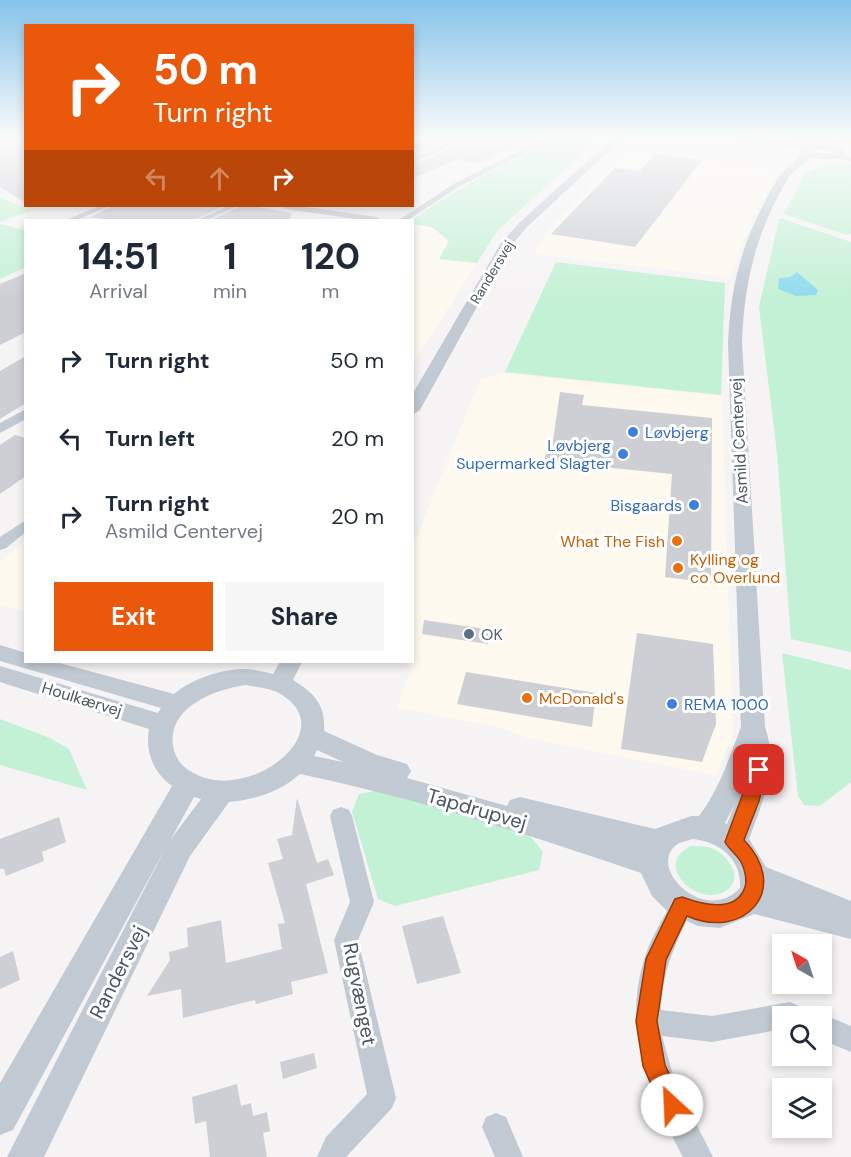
<!DOCTYPE html>
<meta charset="utf-8">
<style>
body{margin:0;font-family:"DM Sans",sans-serif;background:#f6f6f7;color:#1f2937;height:100vh;display:flex;flex-direction:column;font-size:22px;white-space:nowrap}
*{box-sizing:border-box;margin:0}
p{font-size:20px;color:#747a83}
.icon{flex:none;width:33px;height:33px;fill:none;stroke:currentColor;stroke-width:2;stroke-linecap:round;stroke-linejoin:round}
.map{position:relative;flex:1;overflow:hidden}
.side{position:absolute;left:24px;top:219px;width:390px;height:444px;display:flex;flex-direction:column;background:#fff;border-radius:0px;box-shadow:0 3px 9px #0003}
.side>*{flex:none}
.banner{position:absolute;left:24px;top:24px;width:390px;height:183px;border-radius:0px;box-shadow:0 3px 9px #0003;background:#ea580c;color:#fff;overflow:hidden}
.needle{width:39px;rotate:321deg}
.controls{position:absolute;left:772px;top:934px;display:grid;gap:12px}
.controls a{display:grid;place-items:center;width:60px;height:60px;border-radius:0px;background:#fff;box-shadow:0 3px 9px #0003;font-size:30px}
.pin{position:absolute;display:grid;place-items:center;width:51px;height:51px;color:#fff;margin:-26px;border-radius:12px;box-shadow:0 3px 9px #0006}
.me{position:absolute;width:66px;margin:-33px;rotate:335deg;stroke-linejoin:round;filter:drop-shadow(0 0 4px #0008)}
.turn{display:flex;align-items:center;gap:21px;height:126px;padding:0 30px;font-size:27px}
.turn .icon{width:78px;height:78px;stroke-width:2.5}
.turn b{display:block;font-size:42px;line-height:51px}
.lanes{display:flex;align-items:center;height:57px;padding:0 30px;background:#0003;justify-content:center;gap:30px;direction:ltr}
.lanes .off{opacity:.35}
.eta{display:flex;justify-content:space-evenly;align-items:center;height:102px;text-align:center}
.eta b{font-size:36px;font-weight:700;line-height:42px}
.primary-button{display:flex;gap:12px;margin-top:auto;padding:12px 30px}
.primary-button a{flex:1;height:69px;border-radius:0px;background:#ea580c;color:#fff;font-size:24px;font-weight:700;line-height:69px;text-align:center}
.primary-button a+a{background:#f6f6f7;color:#1f2937}
ul{padding:0;list-style:none}
li{display:flex;align-items:center;gap:18px;height:78px;padding:0 30px}
li div{flex:1}
li b{display:block;font-size:22px}
li em{font-style:normal}
.map>svg:first-child{display:block}
.commercial{fill:#fdf9ef}
.green{fill:#c3f1d5}
.water{fill:#90daee}
.building{fill:#cdcfd5}
.lines{fill:none;stroke-linecap:round;stroke-linejoin:round}
.minor{fill:#c1cad2;fill-rule:evenodd}
.tertiary{fill:#c1cad2;fill-rule:evenodd}
.route{fill:#ea580c;stroke:#983908;stroke-width:1.5}
.shop-dot{fill:#3f7fe0;stroke:#fff;stroke-width:2}
.food-dot{fill:#e8710a;stroke:#fff;stroke-width:2}
.service-dot{fill:#5c6f8a;stroke:#fff;stroke-width:2}
.labels{text-anchor:middle;dominant-baseline:central;stroke-width:6;stroke-linejoin:round;paint-order:stroke}
.far-street-label{font-size:14px;fill:#4a5661;stroke:#fff}
.shop-label{font-size:16px;fill:#366cbe;stroke:#fff;text-anchor:start}
.street-label{font-size:16px;fill:#4a5661;stroke:#fff}
.food-label{font-size:16px;fill:#c56008;stroke:#fff;text-anchor:start}
.service-label{font-size:16px;fill:#4e5e75;stroke:#fff;text-anchor:start}
.near-street-label{font-size:20px;fill:#4a5661;stroke:#fff}
</style>
<div class="map">
<svg width="851" height="1157" viewBox="0 0 851 1157">
<rect width="100%" height="100%" fill="#f5f3f3"/>
<g class="commercial">
<polygon points="627,150 780,167 753,217 730,277 534,254 545,234"/>
<polygon points="413,224 432,227 449,241 440,259 477,263 413,364"/>
<polygon points="501,373 722,396 733,735 716,776 531,739 497,727 397,708 411,667 402,662 412,662 413,546 480,380"/>
<polygon points="25,540 25,612 0,605 0,562"/>
</g>
<g class="green">
<path d="M561 137H593L595 142 497 231 477 263 439 259 449 241 432 227 413 224 412 220C459 186 509 162 561 137Z"/>
<polygon points="841,164 851,165 851,234 847,235 784,214 805,173 825,165"/>
<polygon points="0,197 31,211 0,222"/>
<polygon points="779,219 783,219 851,242 851,652 791,639 777,453 759,307"/>
<polygon points="0,224 25,230 26,267 0,279"/>
<polygon points="556,262 725,283 721,395 505,372"/>
<polygon points="782,653 851,670 851,782 820,806 804,805 798,796"/>
<polygon points="0,719 50,738 69,749 87,790 0,765"/>
<polygon points="380,790 530,836 543,852 539,870 395,906 378,899 352,812 359,794"/>
<path d="M691 846C699 846 707 846 714 849 728 856 744 878 727 890 700 910 651 865 691 846Z"/>
</g>
<polygon class="water" points="797,272 818,290 816,295 796,296 778,289 779,278 790,277"/>
<g class="building">
<polygon points="0,137 26,137 26,203 0,187"/>
<polygon points="427,137 440,139 440,137 459,137 412,155 412,143"/>
<polygon points="475,137 533,137 479,163 457,159 412,179 412,165 474,139"/>
<polygon points="655,154 702,160 635,247 551,234 615,168 640,171"/>
<polygon points="112,206 224,206 195,220 110,220 91,217"/>
<polygon points="240,206 253,206 291,213 290,220 211,220"/>
<polygon points="26,273 26,332 0,345 0,284"/>
<polygon points="26,356 26,403 0,419 0,371"/>
<polygon points="560,392 584,395 582,405 712,418 711,583 665,577 672,474 544,461 548,446 552,447"/>
<polygon points="15,435 26,438 26,476 0,494 0,445"/>
<polygon points="424,620 492,630 488,644 422,634"/>
<polygon points="637,633 713,644 716,724 702,762 621,749"/>
<polygon points="466,672 596,693 592,727 457,704"/>
<polygon points="297,798 317,863 328,859 334,875 306,884 328,973 291,982 293,994 256,1004 255,1000 183,1018 181,989 147,996 170,960 169,952 188,947 187,928 221,920 226,963 282,949 278,924 285,923 268,863 283,859 277,839 292,835"/>
<polygon points="59,817 66,842 42,852 44,861 6,876 4,869 0,869 0,839"/>
<polygon points="443,916 461,973 417,984 402,926"/>
<polygon points="13,951 20,980 0,989 0,957"/>
<polygon points="314,1053 317,1068 283,1079 280,1062"/>
<polygon points="237,1084 241,1106 251,1103 253,1116 267,1112 270,1131 263,1133 267,1157 210,1157 206,1121 195,1124 192,1097"/>
</g>
<g class="lines">
<g class="minor">
<polygon points="464,137 473,137 412,163 412,158"/>
<polygon points="548,137 557,137 460,186 408,220 399,220 455,183"/>
<polygon points="845,137 851,137 851,139 825,148 821,146"/>
<polygon points="835,154 851,157 851,161 832,158 832,154"/>
<polygon points="99,206 110,206 77,220 66,220"/>
<polygon points="228,206 238,206 207,220 197,220"/>
<polygon points="281,206 299,206 377,217 381,220 363,220 285,209"/>
<polygon points="26,409 26,419 0,433 0,423"/>
<polygon points="26,520 26,532 6,548 0,550 0,537"/>
<polygon points="341,807 349,810 352,816 374,902 358,940 396,1098 392,1108 346,1157 317,1157 326,1137 367,1094 334,940 350,902 330,816 333,810"/>
<path d="M682 895 690 898 694 905C676 944 663 966 661 1010L712 1016 790 1002 804 1008 808 1017H783V1029L712 1042 662 1036 675 1082 713 1157H683C650 1095 622 1031 644 960 650 938 664 918 674 898Z"/>
<polygon points="822,1014 851,1026 851,1052 822,1040 822,1017 815,1017"/>
<polygon points="496,1113 506,1117 523,1157 495,1157 482,1127 486,1117"/>
</g>
<g class="tertiary">
<polygon points="614,137 624,137 527,227 510,247 420,410 412,415 412,395 501,243 519,223"/>
<path d="M736 137H756L808 144 825 143 838 146 847 153C836 161 822 160 809 157 803 166 792 171 787 180 756 233 744 282 742 343L765 727C779 767 763 801 749 839L766 867 851 901V939L754 914 720 928 698 926 668 912 652 896 641 873C529 835 416 798 300 774 280 792 256 799 229 802L190 856 44 1157H7L166 847 13 1130 0 1135V1083L172 786C153 772 145 752 149 729L0 682V666L158 713 161 708 0 661V645L26 653V662H56L174 694C192 679 221 669 245 669 254 669 264 672 273 674L280 662H302L293 680C314 693 326 705 324 731L377 755 407 764 411 771 407 778 507 806 510 800 520 797 655 829 691 816H699C719 790 729 758 741 727L728 343C731 278 744 236 777 180 783 169 795 164 801 153L799 148 741 140ZM825 149 835 152 821 154 810 150ZM246 685C256 687 269 688 277 692 348 729 246 808 190 771 180 765 175 757 173 746 167 707 216 689 246 685ZM317 750 343 762 314 756ZM194 797 201 799 171 839ZM735 804 727 824 725 823ZM692 839C719 841 742 859 740 888 706 925 648 870 675 846 679 842 687 841 692 839Z"/>
</g>
</g>
<linearGradient id="sky" x2="0" y2="1"><stop stop-color="#85c3ea"/><stop offset="0.46" stop-color="#fafafa"/><stop offset="1" stop-color="#fafafa" stop-opacity="0"/></linearGradient>
<rect width="851" height="299" fill="url(#sky)"/>
<path class="route" d="M759 764 765 766 767 770 759 801 744 840C792 890 744 941 687 916L666 960 657 1021 665 1065 684 1105 680 1113 672 1117 664 1113 643 1066 636 1021 646 959 675 899 682 897C701 904 736 914 745 887 747 881 745 870 742 864 738 855 729 850 725 842L753 766Z"/>
<g class="shop-dot">
<circle cx="633" cy="432" r="6"/>
<circle cx="623" cy="454" r="6"/>
<circle cx="694" cy="505" r="6"/>
<circle cx="672" cy="704" r="6"/>
</g>
<g class="food-dot">
<circle cx="677" cy="541" r="6"/>
<circle cx="678" cy="568" r="6"/>
<circle cx="527" cy="698" r="6"/>
</g>
<circle class="service-dot" cx="469" cy="634" r="6"/>
<g class="labels">
<g class="far-street-label">
<text transform="translate(492 272) rotate(-59)">Randersvej</text>
</g>
<g class="shop-label">
<text x="645" y="432">Løvbjerg</text>
<text x="611" y="445" text-anchor="end">Løvbjerg<tspan x="611" dy="18">Supermarked Slagter</tspan></text>
<text x="682" y="505" text-anchor="end">Bisgaards</text>
<text x="684" y="704">REMA 1000</text>
</g>
<g class="street-label">
<text transform="translate(739 441) rotate(-93)">Asmild Centervej</text>
<text transform="translate(82 699) rotate(17)">Houlkærvej</text>
</g>
<g class="food-label">
<text x="665" y="541" text-anchor="end">What The Fish</text>
<text x="690" y="559">Kylling og<tspan x="690" dy="18">co Overlund</tspan></text>
<text x="539" y="698">McDonald's</text>
</g>
<g class="service-label">
<text x="481" y="634">OK</text>
</g>
<g class="near-street-label">
<text transform="translate(477 809) rotate(16)">Tapdrupvej</text>
<text transform="translate(118 972) rotate(-63)">Randersvej</text>
<text transform="translate(360 994) rotate(79)">Rugvænget</text>
</g>
</g>
</svg>
<div class="controls">
<a><svg class="needle" viewBox="-14 -14 28 28"><path d="M0-13l5 13h-10z" fill="#e53935"/><path d="M0 13l5-13h-10z" fill="#747a83"/></svg></a>
<a><svg class="icon" aria-label="search" viewBox="0 0 24 24"><circle cx="10" cy="10" r="6"/><path d="M15 15l6 6"/></svg></a>
<a><svg class="icon" aria-label="layers" viewBox="0 0 24 24"><path d="M12 4l9 5-9 5-9-5zM3 14l9 5 9-5"/></svg></a>
</div>
<div class="pin" style="left:759px;top:770px;background:#d93025"><svg class="icon" aria-label="arrive" viewBox="0 0 24 24"><path d="M6 21V4h12l-3 4 3 4H6"/></svg></div>
<svg class="me" style="left:672px;top:1105px" viewBox="-20 -20 40 40"><circle r="19" fill="#fff"/><path d="M0-13L10 11 0 6-10 11z" fill="#ea580c"/></svg>
<div class="banner">
<div class="turn"><svg class="icon" aria-label="right" viewBox="0 0 24 24"><path d="M7 20v-9h11M14 6l5 5-5 5"/></svg><div><b>50 m</b>Turn right</div></div>
<div class="lanes"><svg class="icon off" aria-label="left" viewBox="0 0 24 24"><path d="M17 20v-9H6M10 6l-5 5 5 5"/></svg><svg class="icon off" aria-label="ahead" viewBox="0 0 24 24"><path d="M12 20V5M6 11l6-6 6 6"/></svg><svg class="icon" aria-label="right" viewBox="0 0 24 24"><path d="M7 20v-9h11M14 6l5 5-5 5"/></svg></div>
</div>
<section class="side">
<div class="eta">
<div><b>14:51</b><p>Arrival</p></div>
<div><b>1</b><p>min</p></div>
<div><b>120</b><p>m</p></div>
</div>
<ul>
<li><svg class="icon" aria-label="right" viewBox="0 0 24 24"><path d="M7 20v-9h11M14 6l5 5-5 5"/></svg><div><b>Turn right</b></div><em>50 m</em></li>
<li><svg class="icon" aria-label="left" viewBox="0 0 24 24"><path d="M17 20v-9H6M10 6l-5 5 5 5"/></svg><div><b>Turn left</b></div><em>20 m</em></li>
<li><svg class="icon" aria-label="right" viewBox="0 0 24 24"><path d="M7 20v-9h11M14 6l5 5-5 5"/></svg><div><b>Turn right</b><p>Asmild Centervej</p></div><em>20 m</em></li>
</ul>
<div class="primary-button"><a>Exit</a><a>Share</a></div>
</section>
</div>
